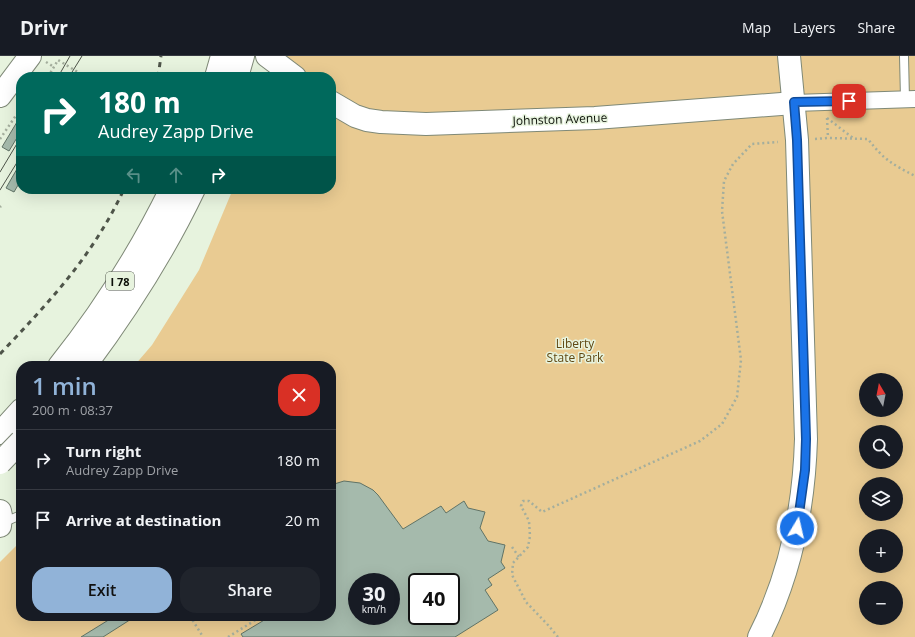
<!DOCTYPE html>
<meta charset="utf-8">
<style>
body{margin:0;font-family:"Open Sans",sans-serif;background:#20242c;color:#f1f3f6;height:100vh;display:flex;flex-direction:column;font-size:15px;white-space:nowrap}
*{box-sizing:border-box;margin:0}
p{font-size:13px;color:#9ea1a6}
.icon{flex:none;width:22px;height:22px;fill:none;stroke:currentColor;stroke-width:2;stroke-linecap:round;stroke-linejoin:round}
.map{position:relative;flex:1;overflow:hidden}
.panel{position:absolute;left:16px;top:305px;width:320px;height:260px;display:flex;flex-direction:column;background:#171b24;border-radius:16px;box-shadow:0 4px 16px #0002}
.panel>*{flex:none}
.guide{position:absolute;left:16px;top:16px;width:320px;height:122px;border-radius:16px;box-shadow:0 4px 16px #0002;background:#00695c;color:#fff;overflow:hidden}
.needle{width:26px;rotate:350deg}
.controls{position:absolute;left:859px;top:317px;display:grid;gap:8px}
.controls a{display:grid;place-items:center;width:44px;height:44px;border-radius:50%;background:#171b24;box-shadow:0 4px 16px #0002;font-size:20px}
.speed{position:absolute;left:348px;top:517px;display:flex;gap:8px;font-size:20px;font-weight:700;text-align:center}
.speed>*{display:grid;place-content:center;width:52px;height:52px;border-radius:50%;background:#171b24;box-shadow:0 4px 16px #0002;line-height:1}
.speed small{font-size:10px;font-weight:400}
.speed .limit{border:2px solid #111;border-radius:6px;background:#fff;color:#111}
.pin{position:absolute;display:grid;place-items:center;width:34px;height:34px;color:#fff;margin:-17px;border-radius:8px;box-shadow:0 2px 6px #0006}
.me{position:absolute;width:44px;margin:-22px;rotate:9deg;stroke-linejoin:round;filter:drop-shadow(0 0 3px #0008)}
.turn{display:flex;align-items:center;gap:14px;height:84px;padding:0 16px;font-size:18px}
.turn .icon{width:52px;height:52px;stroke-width:2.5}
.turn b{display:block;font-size:28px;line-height:34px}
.lanes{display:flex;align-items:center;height:38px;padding:0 16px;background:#0003;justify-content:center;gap:20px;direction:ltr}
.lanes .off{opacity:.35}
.round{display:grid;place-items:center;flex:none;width:42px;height:42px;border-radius:16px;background:#20242c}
.head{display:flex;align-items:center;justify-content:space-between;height:68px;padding:0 16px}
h1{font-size:24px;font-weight:600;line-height:30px;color:#91b3d8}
.primary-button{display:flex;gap:8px;margin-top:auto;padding:8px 16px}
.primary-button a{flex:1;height:46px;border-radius:16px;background:#91b3d8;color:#111;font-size:16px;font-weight:600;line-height:46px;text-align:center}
.primary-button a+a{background:#20242c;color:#f1f3f6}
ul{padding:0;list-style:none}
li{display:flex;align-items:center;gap:12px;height:60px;padding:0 16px;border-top:1px solid #363941}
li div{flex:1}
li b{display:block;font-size:15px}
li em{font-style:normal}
header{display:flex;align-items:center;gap:24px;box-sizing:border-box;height:56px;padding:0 20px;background:#171b24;border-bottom:1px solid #363941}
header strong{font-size:19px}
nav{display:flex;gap:22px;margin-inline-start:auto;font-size:14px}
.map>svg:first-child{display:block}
.green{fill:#e9cb92;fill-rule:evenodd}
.building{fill:#a5baac;stroke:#607366;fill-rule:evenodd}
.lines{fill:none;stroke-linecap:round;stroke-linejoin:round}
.lane-casing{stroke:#7f8977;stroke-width:10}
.street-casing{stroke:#7f8977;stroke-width:18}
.secondary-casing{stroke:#7f8977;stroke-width:24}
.highway-casing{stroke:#7f8977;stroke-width:24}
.path{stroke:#a4ae9d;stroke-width:2.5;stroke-dasharray:2 3;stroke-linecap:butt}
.lane{stroke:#fff;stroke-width:8}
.street{stroke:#fff;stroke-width:16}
.secondary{stroke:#fff;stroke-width:22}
.highway{stroke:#fff;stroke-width:22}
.tram{stroke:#4e5449;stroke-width:1}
.rail{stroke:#4e5449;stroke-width:3;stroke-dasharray:5 5;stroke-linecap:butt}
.highway-bridge-casing{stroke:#7f8977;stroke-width:24;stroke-linecap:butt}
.highway-bridge{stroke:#fff;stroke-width:22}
.route-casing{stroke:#114b97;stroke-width:10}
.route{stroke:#1a73e8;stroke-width:7}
.labels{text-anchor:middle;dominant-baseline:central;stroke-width:3;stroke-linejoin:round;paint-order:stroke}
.shield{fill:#e7f3de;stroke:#4d5348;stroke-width:1}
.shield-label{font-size:11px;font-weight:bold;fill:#0b0f08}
.street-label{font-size:12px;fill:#0b0f08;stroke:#e7f3de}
.park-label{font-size:12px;fill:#604812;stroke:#e7f3de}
</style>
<header>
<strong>Drivr</strong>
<nav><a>Map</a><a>Layers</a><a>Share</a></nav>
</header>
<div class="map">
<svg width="915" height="581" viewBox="0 0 915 581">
<rect width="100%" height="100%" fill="#e7f3de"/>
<path class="green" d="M280 0H915V581H0V506L18 488V440L21 437V560H331V310H134L152 289 199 214 233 133H331V21H273ZM866 324H896V354H866ZM866 376H896V406H866ZM866 428H896V458H866ZM866 480H896V510H866ZM357 526H391V560H357ZM417 526H451V560H417ZM866 532H896V562H866Z"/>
<g class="building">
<polygon points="17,66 21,69 21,75 9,95 2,91"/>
<polygon points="21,106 21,124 14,136 6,132"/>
<path d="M344 425 360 427 373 434 378 439 403 473 441 450 446 457 464 445 468 452 485 456 480 472 488 485 505 489 501 506 505 512 488 523 492 529 485 534 498 554 455 581H243L241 578 271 560H331V517L333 516 331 512V429ZM357 526H391V560H357ZM417 526H451V560H417Z"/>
<polygon points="115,560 136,560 103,581 81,581"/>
</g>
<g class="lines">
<defs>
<g id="lane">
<polyline points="904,0 905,43"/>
<polyline points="2,467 21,459"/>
</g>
<polyline id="street" points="794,47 915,43"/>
<g id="secondary">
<polyline points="267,0 295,21"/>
<polyline points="0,40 30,0"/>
<polyline points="331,46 355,60 367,64 381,66 426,68 595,62 794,47"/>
<polyline points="0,455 1,460 0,470"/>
<path d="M759 581C791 518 804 453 806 383L797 84 789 0"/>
</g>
<g id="highway">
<polyline points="216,21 222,0"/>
<polyline points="237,21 243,0"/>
<path d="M59 310C103 255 140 196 171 133"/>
<path d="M85 310C126 255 164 196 194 133"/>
<polyline points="0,377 21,354"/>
</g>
</defs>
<use href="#lane" class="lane-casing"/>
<use href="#street" class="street-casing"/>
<use href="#secondary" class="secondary-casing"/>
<use href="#highway" class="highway-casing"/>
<g class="path">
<polyline points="46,6 54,11"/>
<polyline points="48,21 58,4 81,18 79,21"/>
<polyline points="827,62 853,82"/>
<polyline points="827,62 828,82"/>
<polyline points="0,83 21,52"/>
<path d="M815 83 828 82 868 83C884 104 892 108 915 120"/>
<polyline points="0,151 1,150"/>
<polyline points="512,491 519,501"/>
<polyline points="190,560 203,581"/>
<polyline points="228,581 262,560"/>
<polyline points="558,581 548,569 526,546 512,519 513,507 528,491 530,480 529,465 521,450 523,445 529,445 542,456 700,385 722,368 737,341 741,304 722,155 724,125 733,108 752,88 778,86"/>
</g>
<use href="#lane" class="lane"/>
<use href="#street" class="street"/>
<use href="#secondary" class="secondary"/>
<use href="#highway" class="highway"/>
<g class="tram">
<polyline points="58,21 70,0"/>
<polyline points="69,21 82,0"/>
<polyline points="0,116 21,81"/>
<polyline points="0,134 21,100"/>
</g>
<g class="rail">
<polyline points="158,21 161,0"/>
<path d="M0 298C50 245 93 200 124 133"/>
</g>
<defs>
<polyline id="highway-bridge" points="0,407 21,385"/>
</defs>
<use href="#highway-bridge" class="highway-bridge-casing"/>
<use href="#highway-bridge" class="highway-bridge"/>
</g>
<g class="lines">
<defs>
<polyline id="route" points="797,472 805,414 806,383 797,84 794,46 849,45"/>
</defs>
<use href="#route" class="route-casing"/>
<use href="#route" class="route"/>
</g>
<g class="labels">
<rect class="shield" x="106" y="216" width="28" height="18" rx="3"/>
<g class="shield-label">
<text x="120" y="225">I 78</text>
</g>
<g class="street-label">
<text transform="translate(560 63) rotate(-2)">Johnston Avenue</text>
</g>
<g class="park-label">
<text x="575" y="287">Liberty<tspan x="575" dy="14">State Park</tspan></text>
</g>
</g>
</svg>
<div class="controls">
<a><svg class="needle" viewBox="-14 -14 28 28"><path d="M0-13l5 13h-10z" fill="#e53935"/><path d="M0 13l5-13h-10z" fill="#9ea1a6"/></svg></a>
<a><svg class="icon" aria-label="search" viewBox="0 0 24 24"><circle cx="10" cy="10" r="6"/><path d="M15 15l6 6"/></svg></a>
<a><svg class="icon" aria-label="layers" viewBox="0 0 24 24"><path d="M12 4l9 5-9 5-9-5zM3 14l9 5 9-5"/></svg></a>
<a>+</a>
<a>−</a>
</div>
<div class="speed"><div>30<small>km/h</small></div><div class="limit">40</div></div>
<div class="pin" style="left:849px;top:45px;background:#d93025"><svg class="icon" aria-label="arrive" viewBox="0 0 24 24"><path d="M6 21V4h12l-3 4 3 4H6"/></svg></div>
<svg class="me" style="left:797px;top:472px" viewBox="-20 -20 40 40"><circle r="17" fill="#1a73e8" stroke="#fff" stroke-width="3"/><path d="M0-11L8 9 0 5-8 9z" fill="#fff"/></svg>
<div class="guide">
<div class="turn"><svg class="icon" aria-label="right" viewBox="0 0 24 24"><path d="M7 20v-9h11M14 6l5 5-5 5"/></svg><div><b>180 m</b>Audrey Zapp Drive</div></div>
<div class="lanes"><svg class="icon off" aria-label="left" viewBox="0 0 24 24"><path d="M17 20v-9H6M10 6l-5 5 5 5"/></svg><svg class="icon off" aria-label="ahead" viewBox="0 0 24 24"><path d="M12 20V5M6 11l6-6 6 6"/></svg><svg class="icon" aria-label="right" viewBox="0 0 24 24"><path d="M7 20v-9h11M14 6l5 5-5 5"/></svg></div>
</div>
<section class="panel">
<div class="head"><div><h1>1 min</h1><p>200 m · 08:37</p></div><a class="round" style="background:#d93025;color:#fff"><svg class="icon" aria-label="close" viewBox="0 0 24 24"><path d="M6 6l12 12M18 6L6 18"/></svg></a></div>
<ul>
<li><svg class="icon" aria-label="right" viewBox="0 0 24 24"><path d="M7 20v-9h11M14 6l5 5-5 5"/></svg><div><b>Turn right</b><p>Audrey Zapp Drive</p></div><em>180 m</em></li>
<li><svg class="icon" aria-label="arrive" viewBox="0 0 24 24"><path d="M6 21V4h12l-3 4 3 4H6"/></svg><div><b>Arrive at destination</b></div><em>20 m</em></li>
</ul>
<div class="primary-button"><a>Exit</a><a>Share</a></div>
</section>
</div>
